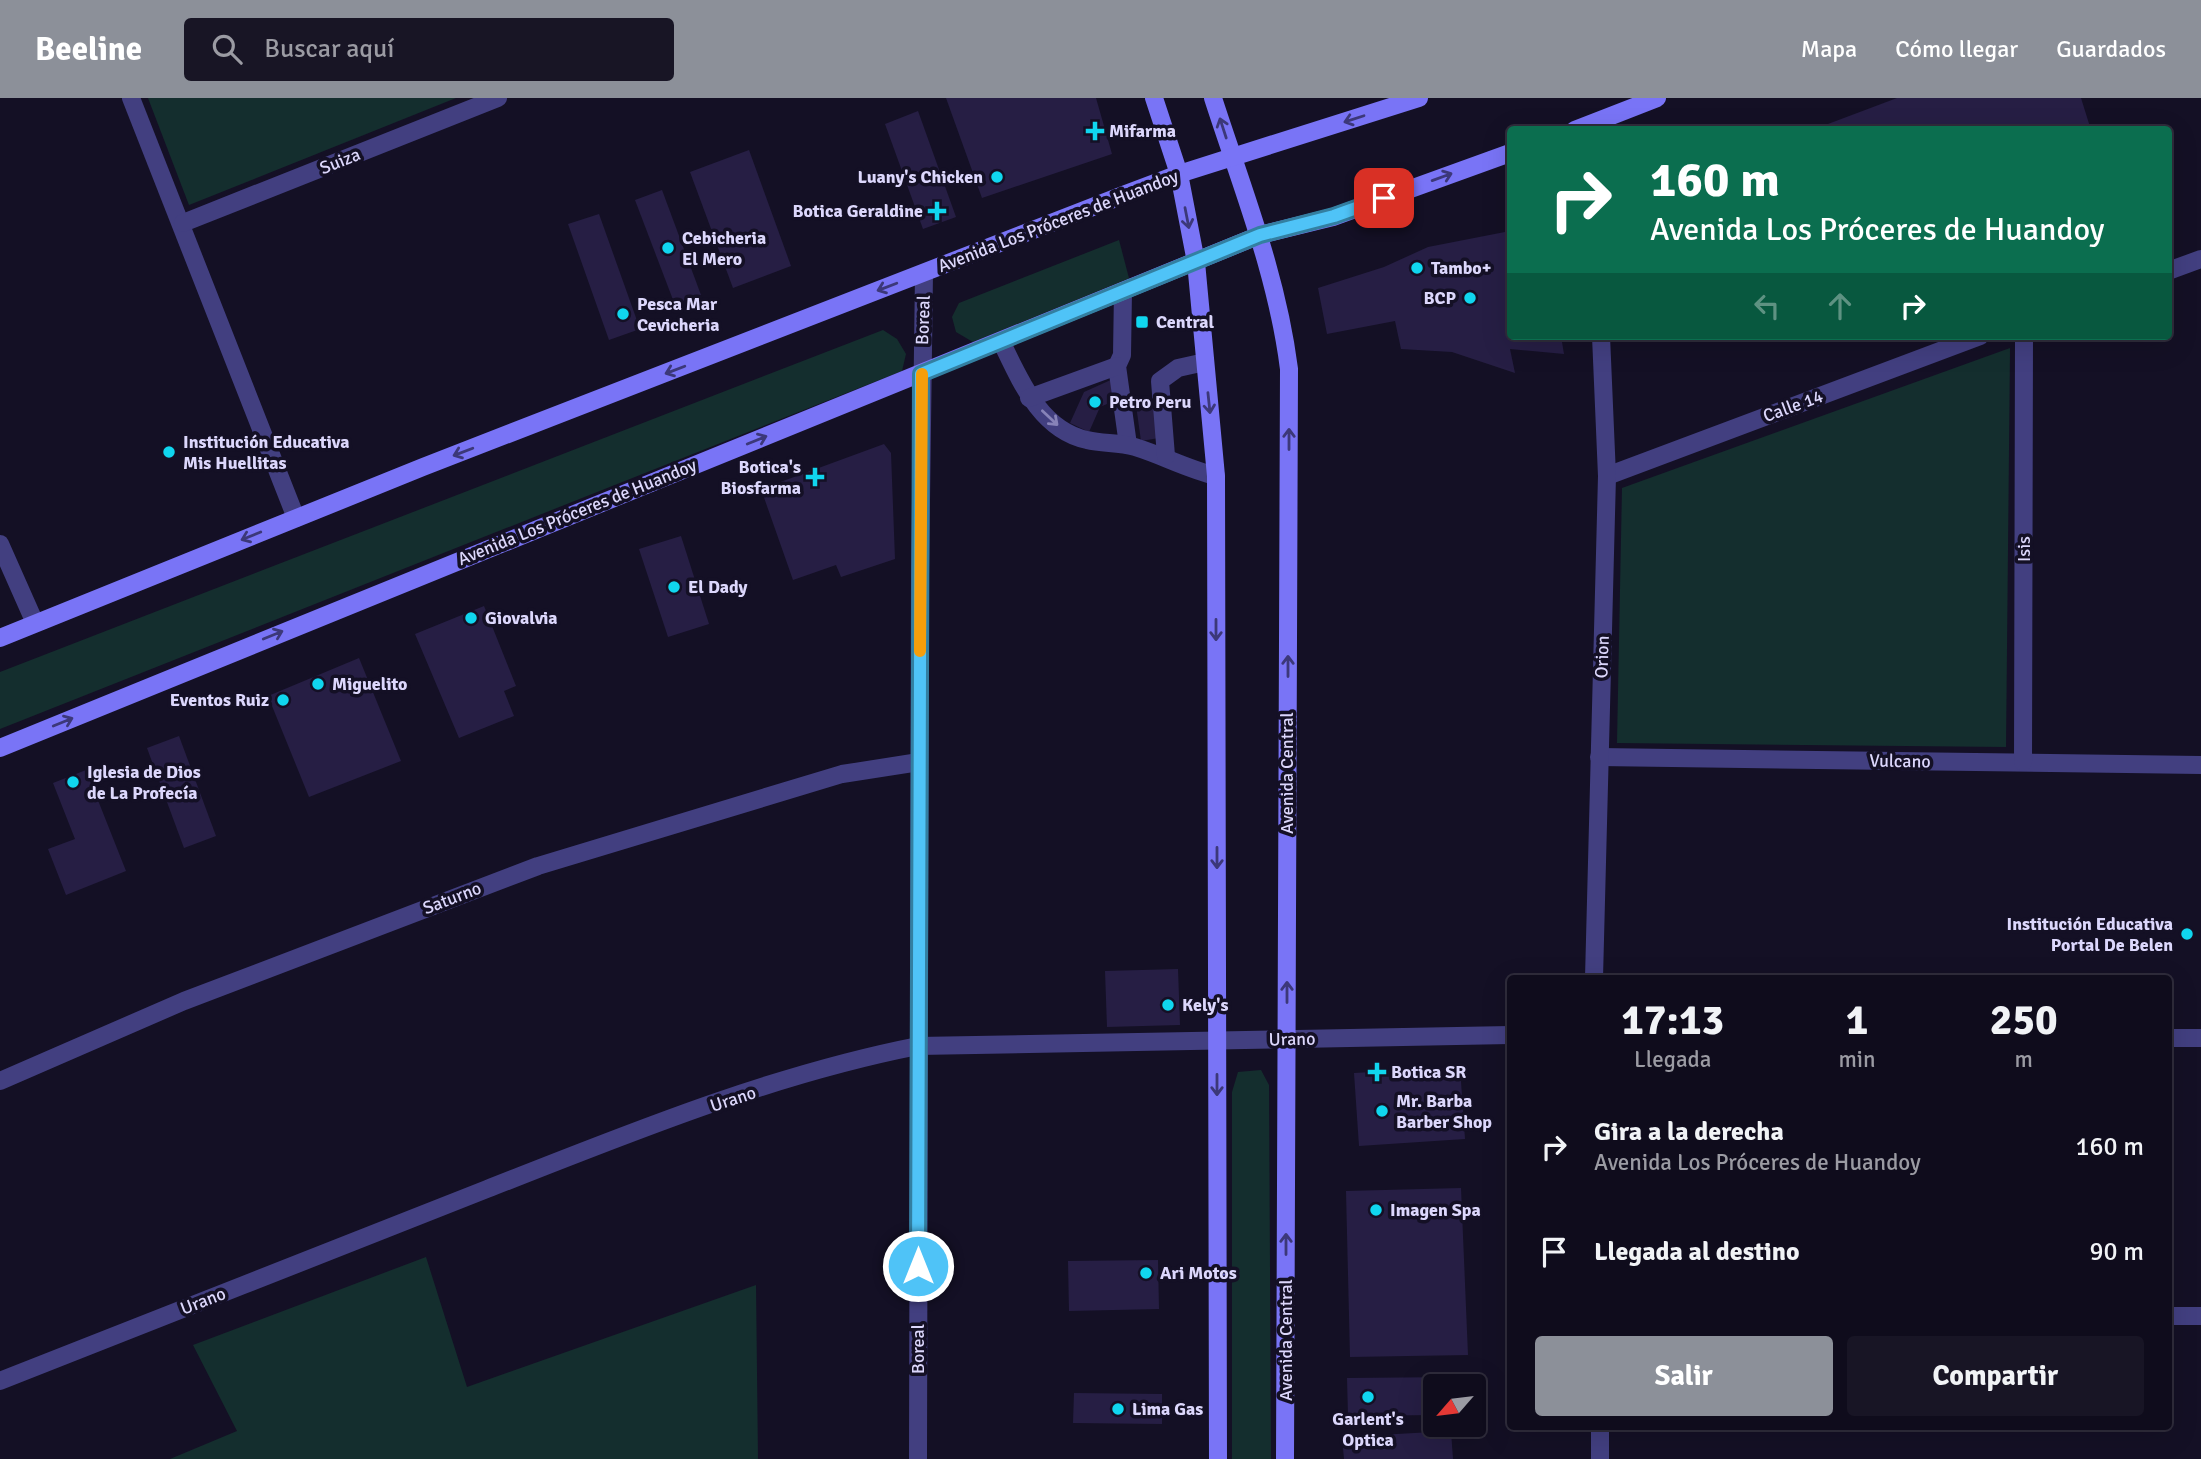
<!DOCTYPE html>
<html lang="es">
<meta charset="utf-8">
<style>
body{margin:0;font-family:Signika,sans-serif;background:#181525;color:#f1f3f6;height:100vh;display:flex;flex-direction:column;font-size:26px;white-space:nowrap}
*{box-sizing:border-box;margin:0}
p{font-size:23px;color:#9b9ba3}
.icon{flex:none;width:38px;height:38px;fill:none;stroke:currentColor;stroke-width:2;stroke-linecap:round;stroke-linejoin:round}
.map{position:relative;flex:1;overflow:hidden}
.side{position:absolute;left:1507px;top:877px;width:665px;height:455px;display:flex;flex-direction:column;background:#0f0c1c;border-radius:7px;box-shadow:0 7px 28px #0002,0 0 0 2px #2f2c3b}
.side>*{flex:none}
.banner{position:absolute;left:1507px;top:28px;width:665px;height:214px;border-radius:7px;box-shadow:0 7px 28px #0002,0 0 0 2px #2f2c3b;background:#0b6e4f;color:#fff;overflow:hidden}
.needle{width:46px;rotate:242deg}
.controls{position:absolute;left:1423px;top:1276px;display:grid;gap:14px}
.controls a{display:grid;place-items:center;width:63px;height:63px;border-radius:7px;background:#0f0c1c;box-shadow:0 7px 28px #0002,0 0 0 2px #2f2c3b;font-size:35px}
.pin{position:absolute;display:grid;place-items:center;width:60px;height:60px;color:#fff;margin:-30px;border-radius:14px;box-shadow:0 4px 10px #0006}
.me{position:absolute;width:77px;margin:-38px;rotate:0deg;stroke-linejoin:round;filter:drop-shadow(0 0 5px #0008)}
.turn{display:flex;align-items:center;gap:24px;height:147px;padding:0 28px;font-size:32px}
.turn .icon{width:91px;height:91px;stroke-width:2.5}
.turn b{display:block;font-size:49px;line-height:60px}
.lanes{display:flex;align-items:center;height:66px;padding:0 28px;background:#0003;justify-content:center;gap:35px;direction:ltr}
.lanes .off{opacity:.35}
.eta{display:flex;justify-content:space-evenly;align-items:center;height:119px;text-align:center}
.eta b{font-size:42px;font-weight:800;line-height:49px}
.button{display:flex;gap:14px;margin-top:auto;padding:14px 28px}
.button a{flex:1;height:80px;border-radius:7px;background:#8c9099;color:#fff;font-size:28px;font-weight:800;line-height:80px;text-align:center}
.button a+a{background:#181525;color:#f1f3f6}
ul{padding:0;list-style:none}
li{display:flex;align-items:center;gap:21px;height:105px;padding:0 28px}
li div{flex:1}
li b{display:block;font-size:26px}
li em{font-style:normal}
header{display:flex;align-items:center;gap:42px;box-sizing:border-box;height:98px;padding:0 35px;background:#8c9099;color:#fff}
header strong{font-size:33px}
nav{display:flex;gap:38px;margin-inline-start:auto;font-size:24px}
.search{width:490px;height:63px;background:#181525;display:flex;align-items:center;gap:18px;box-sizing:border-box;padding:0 24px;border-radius:7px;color:#9b9ba3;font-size:26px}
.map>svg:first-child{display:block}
.green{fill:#142e2e}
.building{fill:#261e44}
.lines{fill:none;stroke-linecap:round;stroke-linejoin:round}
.lane{stroke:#423f80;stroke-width:18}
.street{stroke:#423f80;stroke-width:18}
.secondary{stroke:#7974f6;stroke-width:18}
.oneway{stroke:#3c3879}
.oneway2{stroke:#8783b8}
.route-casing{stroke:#337fa1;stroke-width:18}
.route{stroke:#4fc3f7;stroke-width:12}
.slow{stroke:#f59e0b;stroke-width:12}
.poi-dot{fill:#10d6ef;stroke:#141025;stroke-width:2.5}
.labels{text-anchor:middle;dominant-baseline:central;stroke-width:7;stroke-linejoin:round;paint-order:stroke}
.poi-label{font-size:18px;font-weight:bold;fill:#dcd7fc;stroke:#141025;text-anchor:start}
.street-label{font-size:18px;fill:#dcd7fc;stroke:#141025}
</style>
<header>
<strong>Beeline</strong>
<div class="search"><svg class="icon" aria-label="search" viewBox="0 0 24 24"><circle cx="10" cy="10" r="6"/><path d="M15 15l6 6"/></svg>Buscar aquí</div>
<nav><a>Mapa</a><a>Cómo llegar</a><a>Guardados</a></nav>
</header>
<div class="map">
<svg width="2201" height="1361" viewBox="0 0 2201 1361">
<rect width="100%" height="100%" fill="#141025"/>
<g class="green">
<polygon points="148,0 456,0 189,107"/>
<polygon points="1119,142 1130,184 978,247 956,234 952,219 959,205"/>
<polygon points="883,232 897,241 906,256 902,273 0,631 0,574"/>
<polygon points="2010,250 2006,649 1617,645 1622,390"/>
<polygon points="1261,972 1269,987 1271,1361 1232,1361 1232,994 1238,974"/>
<polygon points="426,1159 467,1289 756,1187 758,1361 170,1361 237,1333 193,1247"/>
</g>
<g class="building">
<polygon points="946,0 1096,0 1112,56 982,100"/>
<polygon points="1897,0 2081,0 2091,32 1812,32"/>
<polygon points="918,13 956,119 923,131 885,26"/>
<polygon points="749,52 791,168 733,190 690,74"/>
<polygon points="662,92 701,197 675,207 635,102"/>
<polygon points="599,116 640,231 609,242 568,126"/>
<polygon points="1510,133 1510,238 1561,238 1564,256 1510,251 1515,275 1452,254 1401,251 1395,223 1327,236 1318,190 1384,169 1428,149"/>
<polygon points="1113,281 1121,300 1100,309 1089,334 1070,325 1084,294"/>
<polygon points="1159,303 1165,339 1141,343 1136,307"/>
<polygon points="884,346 891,355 895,461 841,479 836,467 793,482 761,391"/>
<polygon points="681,438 709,526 668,539 639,451"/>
<polygon points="484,508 516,588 504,593 514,618 459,640 415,536"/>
<polygon points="359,560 401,663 309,699 268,598"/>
<polygon points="179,638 216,738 184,750 147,650"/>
<polygon points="86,672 126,773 66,797 48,751 75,741 53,685"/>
<polygon points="1178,871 1180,927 1107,929 1105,873"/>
<polygon points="1460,969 1465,1041 1359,1048 1354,975"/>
<polygon points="1461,1090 1468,1257 1350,1259 1346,1093"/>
<polygon points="1158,1162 1159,1211 1069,1213 1068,1163"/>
<polygon points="1458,1279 1458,1288 1435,1288 1435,1317 1348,1318 1347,1280"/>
<polygon points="1074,1295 1162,1296 1162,1326 1073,1325"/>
<polygon points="1451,1333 1453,1361 1344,1361 1342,1339"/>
</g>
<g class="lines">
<g class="lane">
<polyline points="1123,193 1122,257 1117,268 1128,347"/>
<path d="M1001 243C1020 282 1040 332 1087 342 1103 346 1119 344 1135 349 1164 358 1187 371 1216 378"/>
<polyline points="1029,300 1117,268"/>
<polyline points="1166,358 1160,283 1178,270 1205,264"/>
</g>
<g class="street">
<polyline points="131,0 296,420"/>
<polyline points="183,125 498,0"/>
<polyline points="2168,173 2201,161"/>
<polyline points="1607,378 1980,238"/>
<polyline points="0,446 35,525"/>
<polyline points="1599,659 2201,667"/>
<polyline points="2023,664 2024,238"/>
<polyline points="1594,880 1607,378 1601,238"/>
<polyline points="2168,940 2201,940"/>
<polyline points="0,983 184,903 538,768 842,676 919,664"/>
<polyline points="2168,1218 2201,1218"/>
<path d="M0 1283C162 1219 325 1155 487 1091 627 1036 770 977 918 948L1510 937"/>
<polyline points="1600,1328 1600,1361"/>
<polyline points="918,1361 920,478 924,175"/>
</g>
<g class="secondary">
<polyline points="1154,0 1179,76 1196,164 1216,378 1218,1361"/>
<path d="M1213 0C1242 90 1277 176 1289 271L1285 1361"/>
<polyline points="1575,32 1657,0"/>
<polyline points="0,540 423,369 1126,96 1179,76 1419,0"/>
<polyline points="0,650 1260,137 1333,119 1510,55"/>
</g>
</g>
<defs><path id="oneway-shaft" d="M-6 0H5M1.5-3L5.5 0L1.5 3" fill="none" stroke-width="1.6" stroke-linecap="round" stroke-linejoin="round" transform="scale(1.75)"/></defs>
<g class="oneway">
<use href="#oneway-shaft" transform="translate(1354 21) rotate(162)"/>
<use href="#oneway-shaft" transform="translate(1223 30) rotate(-108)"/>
<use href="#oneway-shaft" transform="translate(1442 79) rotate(-20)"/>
<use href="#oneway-shaft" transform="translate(1187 120) rotate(79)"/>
<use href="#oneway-shaft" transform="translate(887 189) rotate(159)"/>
<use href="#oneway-shaft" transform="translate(675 272) rotate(159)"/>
<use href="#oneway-shaft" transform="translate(1209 305) rotate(84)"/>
<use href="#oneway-shaft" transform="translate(1289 341) rotate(-90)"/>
<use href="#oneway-shaft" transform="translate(757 342) rotate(-22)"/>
<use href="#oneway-shaft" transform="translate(463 354) rotate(159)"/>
<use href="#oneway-shaft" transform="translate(251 438) rotate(158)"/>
<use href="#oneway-shaft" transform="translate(1216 532) rotate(90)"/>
<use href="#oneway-shaft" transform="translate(273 537) rotate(-22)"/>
<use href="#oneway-shaft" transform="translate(1288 568) rotate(-90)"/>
<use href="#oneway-shaft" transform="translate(63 624) rotate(-22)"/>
<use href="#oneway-shaft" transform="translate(1217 760) rotate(90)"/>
<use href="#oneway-shaft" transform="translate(1287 894) rotate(-90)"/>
<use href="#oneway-shaft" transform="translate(1217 987) rotate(90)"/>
<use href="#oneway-shaft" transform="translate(1286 1146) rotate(-90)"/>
</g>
<use class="oneway2" href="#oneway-shaft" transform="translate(1050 320) rotate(43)"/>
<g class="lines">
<defs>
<polyline id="route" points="918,1168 921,276 1260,137 1334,118 1384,100"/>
</defs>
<use href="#route" class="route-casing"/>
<use href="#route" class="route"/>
<polyline class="slow" points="920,553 922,276"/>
</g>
<g class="poi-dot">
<path d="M1091.5 22.5h7v7h7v7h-7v7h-7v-7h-7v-7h7z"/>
<circle cx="997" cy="79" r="7"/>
<path d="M933.5 102.5h7v7h7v7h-7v7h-7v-7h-7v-7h7z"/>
<circle cx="668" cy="150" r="7"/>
<circle cx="1417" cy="170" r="7"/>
<circle cx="1470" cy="200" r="7"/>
<circle cx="623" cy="216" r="7"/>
<rect x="1135" y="217" width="14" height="14" rx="3.5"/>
<circle cx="1095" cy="304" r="7"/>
<circle cx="169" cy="354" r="7"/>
<path d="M811.5 368.5h7v7h7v7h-7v7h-7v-7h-7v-7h7z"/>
<circle cx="674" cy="489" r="7"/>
<circle cx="471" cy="520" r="7"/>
<circle cx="318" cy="586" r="7"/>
<circle cx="283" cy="602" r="7"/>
<circle cx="73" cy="684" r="7"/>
<circle cx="2187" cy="836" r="7"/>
<circle cx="1168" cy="907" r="7"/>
<path d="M1373.5 963.5h7v7h7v7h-7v7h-7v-7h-7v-7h7z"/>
<circle cx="1382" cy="1013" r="7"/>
<circle cx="1376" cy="1112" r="7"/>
<circle cx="1146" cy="1175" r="7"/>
<circle cx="1368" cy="1299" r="7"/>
<circle cx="1118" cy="1311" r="7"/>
</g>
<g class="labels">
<g class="poi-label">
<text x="1109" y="33">Mifarma</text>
<text x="983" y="79" text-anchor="end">Luany's Chicken</text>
<text x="923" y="113" text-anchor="end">Botica Geraldine</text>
<text x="682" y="140">Cebicheria<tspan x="682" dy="21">El Mero</tspan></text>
<text x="1431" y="170">Tambo+</text>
<text x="1456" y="200" text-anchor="end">BCP</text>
<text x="637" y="206">Pesca Mar<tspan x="637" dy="21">Cevicheria</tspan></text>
<text x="1156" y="224">Central</text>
<text x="1109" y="304">Petro Peru</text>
<text x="183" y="344">Institución Educativa<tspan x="183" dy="21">Mis Huellitas</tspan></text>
<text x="801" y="369" text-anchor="end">Botica's<tspan x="801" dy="21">Biosfarma</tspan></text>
<text x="688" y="489">El Dady</text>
<text x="485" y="520">Giovalvia</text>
<text x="332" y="586">Miguelito</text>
<text x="269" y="602" text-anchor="end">Eventos Ruiz</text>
<text x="87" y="674">Iglesia de Dios<tspan x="87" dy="21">de La Profecía</tspan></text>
<text x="2173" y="826" text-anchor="end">Institución Educativa<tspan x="2173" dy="21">Portal De Belen</tspan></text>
<text x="1182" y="907">Kely's</text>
<text x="1391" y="974">Botica SR</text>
<text x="1396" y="1003">Mr. Barba<tspan x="1396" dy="21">Barber Shop</tspan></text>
<text x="1390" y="1112">Imagen Spa</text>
<text x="1160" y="1175">Ari Motos</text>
<text x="1132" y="1311">Lima Gas</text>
<text x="1368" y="1321" text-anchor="middle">Garlent's<tspan x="1368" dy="21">Optica</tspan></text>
</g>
<g class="street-label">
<text transform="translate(340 63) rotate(-22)">Suiza</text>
<text transform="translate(1058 123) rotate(-21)">Avenida Los Próceres de Huandoy</text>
<text transform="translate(923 222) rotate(-88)">Boreal</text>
<text transform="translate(1793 308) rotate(-20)">Calle 14</text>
<text transform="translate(577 414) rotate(-22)">Avenida Los Próceres de Huandoy</text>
<text transform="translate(2024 451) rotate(-90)">Isis</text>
<text transform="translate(1602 559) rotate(-88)">Orion</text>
<text transform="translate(1900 663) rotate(1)">Vulcano</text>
<text transform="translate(1287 675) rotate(-90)">Avenida Central</text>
<text transform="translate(452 800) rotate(-21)">Saturno</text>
<text transform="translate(1292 941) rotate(-1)">Urano</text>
<text transform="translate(733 1001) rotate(-18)">Urano</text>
<text transform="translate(203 1203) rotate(-21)">Urano</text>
<text transform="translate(1286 1242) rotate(-90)">Avenida Central</text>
<text transform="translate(918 1251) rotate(-90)">Boreal</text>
</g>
</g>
</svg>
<div class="controls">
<a><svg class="needle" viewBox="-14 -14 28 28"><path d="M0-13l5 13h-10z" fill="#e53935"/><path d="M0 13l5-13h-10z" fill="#9b9ba3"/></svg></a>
</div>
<div class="pin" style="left:1384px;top:100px;background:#d93025"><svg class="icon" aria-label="arrive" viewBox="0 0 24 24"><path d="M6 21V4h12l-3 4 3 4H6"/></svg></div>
<svg class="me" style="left:918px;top:1168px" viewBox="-20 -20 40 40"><circle r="17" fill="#4fc3f7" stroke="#fff" stroke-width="3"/><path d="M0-11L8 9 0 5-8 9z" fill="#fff"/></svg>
<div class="banner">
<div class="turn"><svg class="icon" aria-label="right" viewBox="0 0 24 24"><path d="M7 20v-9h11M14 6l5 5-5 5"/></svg><div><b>160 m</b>Avenida Los Próceres de Huandoy</div></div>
<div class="lanes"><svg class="icon off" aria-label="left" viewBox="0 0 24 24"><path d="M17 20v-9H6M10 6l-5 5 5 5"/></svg><svg class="icon off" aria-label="ahead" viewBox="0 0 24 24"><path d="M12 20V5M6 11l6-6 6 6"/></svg><svg class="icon" aria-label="right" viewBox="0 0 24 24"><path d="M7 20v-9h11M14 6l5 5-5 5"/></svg></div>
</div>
<section class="side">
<div class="eta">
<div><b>17:13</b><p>Llegada</p></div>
<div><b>1</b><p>min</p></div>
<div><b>250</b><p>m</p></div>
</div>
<ul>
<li><svg class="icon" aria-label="right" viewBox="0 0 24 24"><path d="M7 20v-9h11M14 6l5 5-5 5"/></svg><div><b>Gira a la derecha</b><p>Avenida Los Próceres de Huandoy</p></div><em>160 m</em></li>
<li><svg class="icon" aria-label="arrive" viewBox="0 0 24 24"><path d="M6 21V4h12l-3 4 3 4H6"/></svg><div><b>Llegada al destino</b></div><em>90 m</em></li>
</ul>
<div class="button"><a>Salir</a><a>Compartir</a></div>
</section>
</div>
